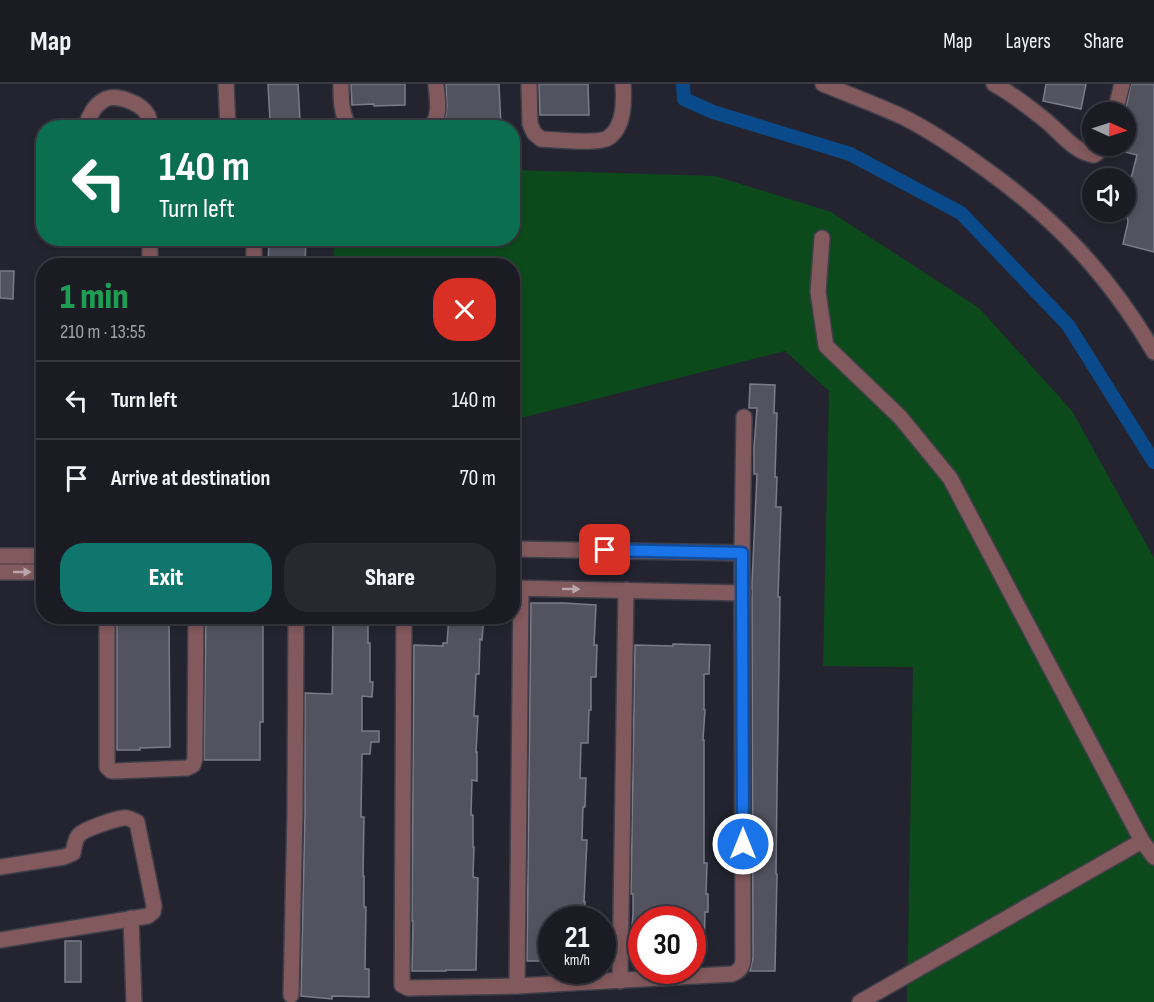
<!DOCTYPE html>
<meta charset="utf-8">
<style>
body{margin:0;font-family:"Sofia Sans Condensed",sans-serif;background:#272830;color:#f1f3f6;height:100vh;display:flex;flex-direction:column;font-size:22px;white-space:nowrap}
*{box-sizing:border-box;margin:0}
p{font-size:20px;color:#9fa1a6}
.icon{flex:none;width:33px;height:33px;fill:none;stroke:currentColor;stroke-width:2;stroke-linecap:round;stroke-linejoin:round}
.map{position:relative;flex:1;overflow:hidden}
.details{position:absolute;left:36px;top:174px;width:484px;height:366px;display:flex;flex-direction:column;background:#1a1b23;border-radius:24px;box-shadow:0 3px 9px #0003,0 0 0 2px #383941}
.details>*{flex:none}
.guide{position:absolute;left:36px;top:36px;width:484px;height:126px;border-radius:24px;box-shadow:0 3px 9px #0003,0 0 0 2px #383941;background:#0b6e4f;color:#fff;overflow:hidden}
.needle{width:39px;rotate:93deg}
.tools{position:absolute;left:1082px;top:18px;display:grid;gap:12px}
.tools a{display:grid;place-items:center;width:54px;height:54px;border-radius:50%;background:#1a1b23;box-shadow:0 3px 9px #0003,0 0 0 2px #383941;font-size:30px}
.speed{position:absolute;left:538px;top:822px;display:flex;gap:12px;font-size:30px;font-weight:700;text-align:center}
.speed>*{display:grid;place-content:center;width:78px;height:78px;border-radius:50%;background:#1a1b23;box-shadow:0 3px 9px #0003,0 0 0 2px #383941;line-height:1}
.speed small{font-size:15px;font-weight:400}
.speed .limit{border:9px solid #d22;background:#fff;color:#111}
.pin{position:absolute;display:grid;place-items:center;width:51px;height:51px;color:#fff;margin:-26px;border-radius:12px;box-shadow:0 3px 9px #0006}
.me{position:absolute;width:66px;margin:-33px;rotate:0deg;stroke-linejoin:round;filter:drop-shadow(0 0 4px #0008)}
.turn{display:flex;align-items:center;gap:21px;height:126px;padding:0 24px;font-size:27px}
.turn .icon{width:78px;height:78px;stroke-width:2.5}
.turn b{display:block;font-size:42px;line-height:51px}
.round{display:grid;place-items:center;flex:none;width:63px;height:63px;border-radius:24px;background:#272830}
.head{display:flex;align-items:center;justify-content:space-between;height:102px;padding:0 24px}
h1{font-size:36px;font-weight:800;line-height:45px;color:#1e9e55}
.cta{display:flex;gap:12px;margin-top:auto;padding:12px 24px}
.cta a{flex:1;height:69px;border-radius:24px;background:#0f766e;color:#fff;font-size:24px;font-weight:800;line-height:69px;text-align:center}
.cta a+a{background:#272830;color:#f1f3f6}
ul{padding:0;list-style:none}
li{display:flex;align-items:center;gap:18px;height:78px;padding:0 24px;border-top:2px solid #383941}
li div{flex:1}
li b{display:block;font-size:22px}
li em{font-style:normal}
header{display:flex;align-items:center;gap:36px;box-sizing:border-box;height:84px;padding:0 30px;background:#1a1b23;border-bottom:2px solid #383941}
header strong{font-size:28px}
nav{display:flex;gap:33px;margin-inline-start:auto;font-size:21px}
.map>svg:first-child{display:block}
.green{fill:#0d4a1b}
.lines{fill:none;stroke-linecap:round;stroke-linejoin:round}
.canal{stroke:#0a4a8a;stroke-width:14}
.building{fill:#535360;stroke:#7b7c8a;stroke-width:1.5}
.minor-casing{stroke:#3f3f4a;stroke-width:18}
.minor{stroke:#82595d;stroke-width:15}
.oneway{fill:#baa8ae}
.route-casing{stroke:#114b97;stroke-width:15}
.route{stroke:#1a73e8;stroke-width:10}
</style>
<header>
<strong>Map</strong>
<nav><a>Map</a><a>Layers</a><a>Share</a></nav>
</header>
<div class="map">
<svg width="1154" height="918" viewBox="0 0 1154 918">
<rect width="100%" height="100%" fill="#23242f"/>
<polygon class="green" points="513,86 715,92 831,128 979,224 1072,327 1154,474 1154,918 907,918 913,583 823,582 829,307 785,267 513,336 513,182 334,181 333,155 513,154"/>
<g class="lines">
<polyline class="canal" points="683,0 684,15 713,28 850,70 961,129 1068,241 1154,378"/>
</g>
<g class="building">
<polygon points="268,0 298,0 300,36 270,37"/>
<polygon points="351,0 405,0 405,21 374,22 374,20 352,21"/>
<polygon points="446,0 499,0 501,42 442,44 445,37 447,24"/>
<polygon points="539,0 588,0 589,31 540,31"/>
<polygon points="1046,0 1086,0 1081,25 1043,17"/>
<polygon points="1131,0 1154,0 1154,168 1123,160 1128,138 1125,118 1137,71 1125,68 1125,28"/>
<polygon points="269,154 306,154 305,182 268,182"/>
<polygon points="0,187 14,187 13,215 0,214"/>
<polygon points="750,300 775,301 774,329 777,329 775,393 777,393 776,423 781,423 778,513 780,513 777,707 776,790 777,790 775,887 750,887 753,874 752,499 757,390 754,390 754,363 757,324 749,324"/>
<polygon points="531,519 564,519 596,521 594,561 597,561 596,593 591,593 591,626 589,626 588,659 581,659 580,694 586,694 585,723 583,723 582,756 587,756 584,818 585,818 585,836 552,836 552,877 527,877"/>
<polygon points="117,532 169,532 170,663 140,664 140,666 117,666"/>
<polygon points="206,532 263,532 263,638 260,638 260,676 204,676"/>
<polygon points="333,532 368,532 368,559 370,559 370,598 373,598 372,613 362,612 362,647 379,647 379,658 371,658 370,670 362,670 361,733 364,733 363,792 364,792 364,823 366,823 365,885 369,885 369,913 332,912 332,915 301,912 305,728 305,609 332,610"/>
<polygon points="449,532 484,532 482,556 480,555 479,590 476,590 474,632 478,632 476,668 477,668 477,697 472,696 471,731 473,731 473,763 474,763 473,793 478,794 476,886 446,886 446,887 412,887 413,837 412,837 414,561 443,562 443,559 447,559"/>
<polygon points="673,560 710,561 709,590 704,590 704,626 705,626 703,656 704,656 704,779 707,779 706,810 708,810 708,828 705,828 704,870 693,869 693,836 642,836 642,867 630,866 633,830 633,810 631,810 635,561 673,562"/>
<rect x="65" y="857" width="16" height="41"/>
</g>
<g class="lines">
<defs>
<g id="minor">
<polyline points="226,0 228,44"/>
<path d="M341 0C341 15 341 29 349 43L370 44"/>
<path d="M529 0 530 40 534 49 541 55C555 56 598 60 608 54 625 43 624 16 623 0"/>
<path d="M823 0C850 11 877 21 903 33 931 47 956 64 981 82 1055 134 1108 190 1154 268"/>
<path d="M994 0C1012 10 1029 23 1045 36 1060 48 1074 68 1094 71L1106 62"/>
<polyline points="1115,28 1122,0"/>
<path d="M85 43C90 32 93 22 104 16 115 9 141 19 147 30 150 34 150 39 150 44"/>
<path d="M429 44C442 34 437 14 436 0"/>
<polyline points="822,154 818,208 826,262 900,333 950,394 1142,757 1154,773"/>
<polyline points="150,182 150,154"/>
<polyline points="254,182 254,154"/>
<polyline points="513,465 742,469"/>
<polyline points="0,472 44,472"/>
<polyline points="0,488 44,488"/>
<polyline points="513,504 743,509"/>
<polyline points="107,532 107,683 111,687 116,687 187,684 193,681 195,674 196,532"/>
<path d="M404 532 402 901 408 904 517 902 732 890C740 887 743 883 743 874L742 469 744 333"/>
<path d="M0 783 64 773 73 769C74 764 75 755 79 751 84 745 115 735 123 734 128 733 132 736 137 738L154 822 153 828 148 832 0 856"/>
<polyline points="131,834 134,918"/>
<polyline points="620,897 626,506"/>
<polyline points="517,902 521,504"/>
<polyline points="291,911 295,728 296,532"/>
<polyline points="860,918 1142,757"/>
</g>
</defs>
<use href="#minor" class="minor-casing"/>
<use href="#minor" class="minor"/>
</g>
<defs><path id="oneway-solid" d="M-6-.8H1V-3.2L6.5 0L1 3.2V.8H-6Z" transform="scale(1.5)"/></defs>
<g class="oneway">
<use href="#oneway-solid" transform="translate(22 488)"/>
<use href="#oneway-solid" transform="translate(571 505) rotate(1)"/>
</g>
<g class="lines">
<defs>
<polyline id="route" points="605,466 742,469 743,760"/>
</defs>
<use href="#route" class="route-casing"/>
<use href="#route" class="route"/>
</g>
</svg>
<div class="tools">
<a><svg class="needle" viewBox="-14 -14 28 28"><path d="M0-13l5 13h-10z" fill="#e53935"/><path d="M0 13l5-13h-10z" fill="#9fa1a6"/></svg></a>
<a><svg class="icon" aria-label="sound" viewBox="0 0 24 24"><path d="M4 9h4l5-4v14l-5-4H4zM17 9q2 3 0 6"/></svg></a>
</div>
<div class="speed"><div>21<small>km/h</small></div><div class="limit">30</div></div>
<div class="pin" style="left:605px;top:466px;background:#d93025"><svg class="icon" aria-label="arrive" viewBox="0 0 24 24"><path d="M6 21V4h12l-3 4 3 4H6"/></svg></div>
<svg class="me" style="left:743px;top:760px" viewBox="-20 -20 40 40"><circle r="17" fill="#1a73e8" stroke="#fff" stroke-width="3"/><path d="M0-11L8 9 0 5-8 9z" fill="#fff"/></svg>
<div class="guide">
<div class="turn"><svg class="icon" aria-label="left" viewBox="0 0 24 24"><path d="M17 20v-9H6M10 6l-5 5 5 5"/></svg><div><b>140 m</b>Turn left</div></div>
</div>
<section class="details">
<div class="head"><div><h1>1 min</h1><p>210 m · 13:55</p></div><a class="round" style="background:#d93025;color:#fff"><svg class="icon" aria-label="close" viewBox="0 0 24 24"><path d="M6 6l12 12M18 6L6 18"/></svg></a></div>
<ul>
<li><svg class="icon" aria-label="left" viewBox="0 0 24 24"><path d="M17 20v-9H6M10 6l-5 5 5 5"/></svg><div><b>Turn left</b></div><em>140 m</em></li>
<li><svg class="icon" aria-label="arrive" viewBox="0 0 24 24"><path d="M6 21V4h12l-3 4 3 4H6"/></svg><div><b>Arrive at destination</b></div><em>70 m</em></li>
</ul>
<div class="cta"><a>Exit</a><a>Share</a></div>
</section>
</div>
